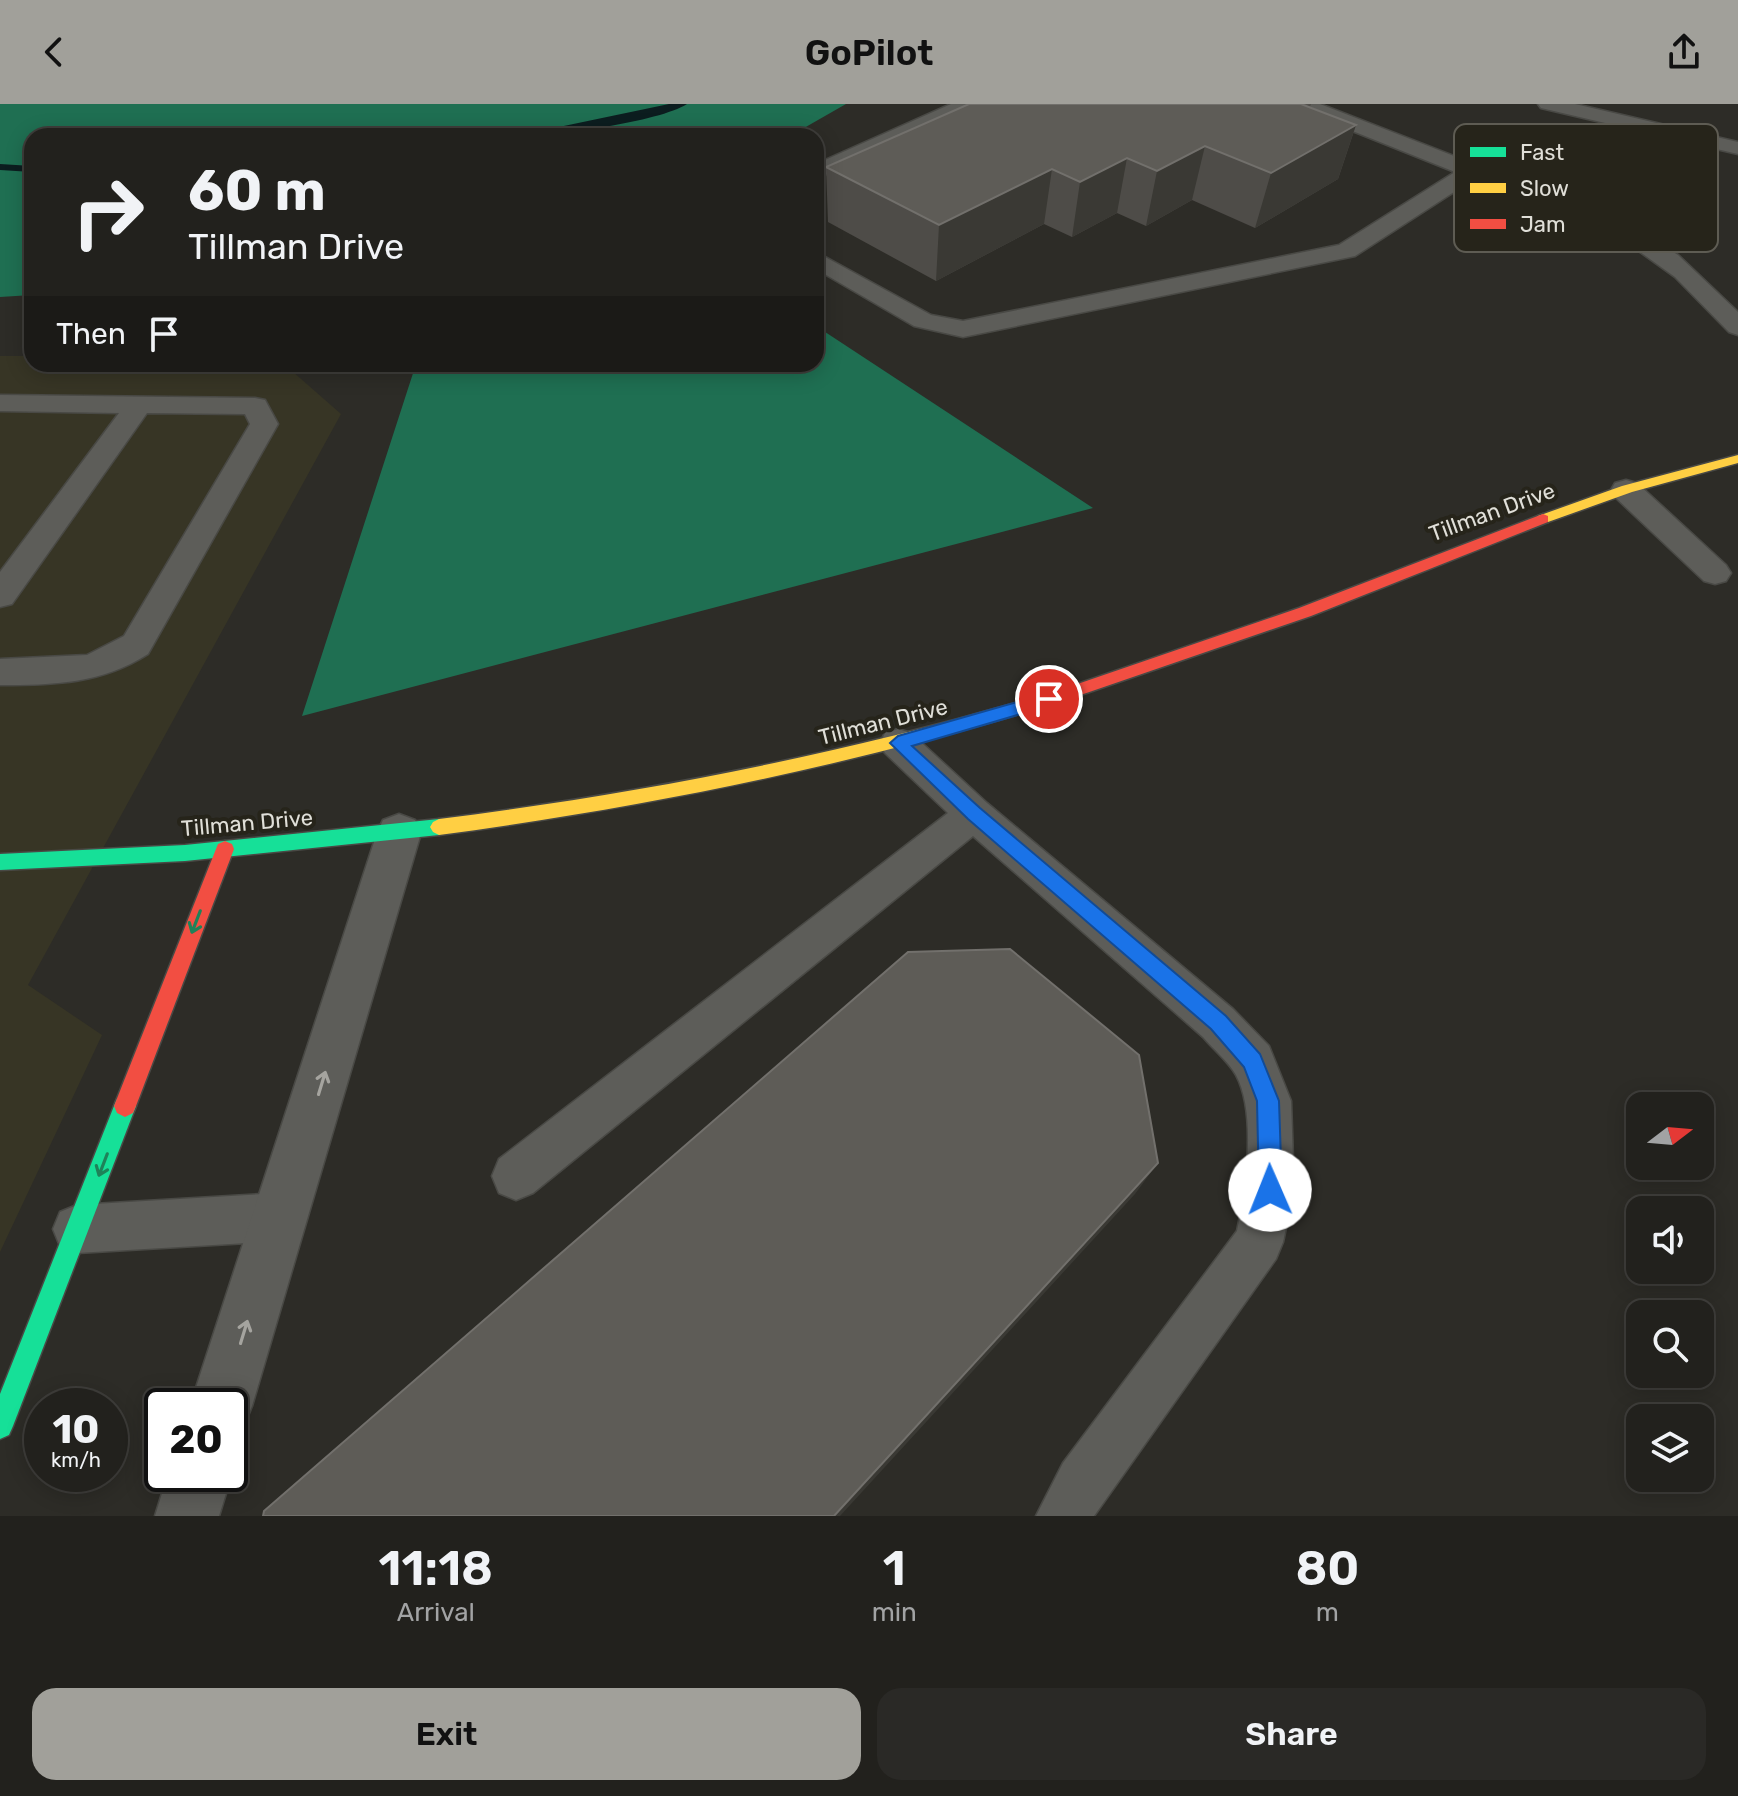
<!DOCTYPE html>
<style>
body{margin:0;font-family:Rubik,sans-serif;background:#2a2926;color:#f1f3f6;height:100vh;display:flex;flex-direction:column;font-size:30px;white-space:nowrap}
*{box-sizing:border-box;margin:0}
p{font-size:26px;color:#a2a3a4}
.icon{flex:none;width:44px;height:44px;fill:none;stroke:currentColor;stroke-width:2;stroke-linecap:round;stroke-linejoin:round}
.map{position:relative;height:1412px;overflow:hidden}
.drawer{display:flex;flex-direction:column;background:#22211d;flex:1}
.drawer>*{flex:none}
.guide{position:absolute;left:24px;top:24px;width:800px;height:244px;border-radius:24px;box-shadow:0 4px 20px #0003,0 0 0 2px #3f3e3b;background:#22211d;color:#f1f3f6;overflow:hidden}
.needle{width:52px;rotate:74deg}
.fabs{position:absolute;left:1626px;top:988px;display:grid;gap:16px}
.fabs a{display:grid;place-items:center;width:88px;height:88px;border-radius:16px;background:#22211d;box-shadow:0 4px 20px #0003,0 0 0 2px #3f3e3b;font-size:40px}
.speed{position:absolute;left:24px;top:1284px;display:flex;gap:16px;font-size:40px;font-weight:700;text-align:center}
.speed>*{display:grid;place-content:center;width:104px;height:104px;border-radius:50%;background:#22211d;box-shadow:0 4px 20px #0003,0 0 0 2px #3f3e3b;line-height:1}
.speed small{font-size:20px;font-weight:400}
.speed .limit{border:4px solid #111;border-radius:12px;background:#fff;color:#111}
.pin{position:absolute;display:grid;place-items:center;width:68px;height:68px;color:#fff;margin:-34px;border:4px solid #fff;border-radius:50%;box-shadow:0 2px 8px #0007}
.me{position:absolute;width:88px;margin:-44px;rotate:359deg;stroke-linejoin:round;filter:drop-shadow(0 0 6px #0008)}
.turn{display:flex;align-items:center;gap:28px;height:168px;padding:0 32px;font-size:36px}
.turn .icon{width:104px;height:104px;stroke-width:2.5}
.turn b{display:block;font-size:56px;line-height:68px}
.then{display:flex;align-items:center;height:76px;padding:0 32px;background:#0003;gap:16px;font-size:30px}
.eta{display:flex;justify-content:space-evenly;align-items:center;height:136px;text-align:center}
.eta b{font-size:48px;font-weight:600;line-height:56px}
.button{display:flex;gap:16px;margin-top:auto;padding:16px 32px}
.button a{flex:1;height:92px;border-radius:24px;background:#a1a09a;color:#111;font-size:32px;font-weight:600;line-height:92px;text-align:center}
.button a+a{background:#2a2926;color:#f1f3f6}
header{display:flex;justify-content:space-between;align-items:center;height:104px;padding:0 32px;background:#a1a09a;color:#111;font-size:36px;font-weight:600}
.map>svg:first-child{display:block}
.built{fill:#373525}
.forest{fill:#1f6f52}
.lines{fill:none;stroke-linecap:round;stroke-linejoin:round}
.stream{fill:#0c1d1f;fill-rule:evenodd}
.lane-casing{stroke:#494945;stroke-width:3}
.street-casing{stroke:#494945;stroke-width:3}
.fast-casing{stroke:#494945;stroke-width:3}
.slow-casing{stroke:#494945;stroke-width:3}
.jam-casing{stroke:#494945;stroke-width:3}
.lane{fill:#5d5d59;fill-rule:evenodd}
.street{fill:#5d5d59;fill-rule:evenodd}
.fast{fill:#16e098;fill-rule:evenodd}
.slow{fill:#ffcf43;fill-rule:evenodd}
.jam{fill:#f24e42;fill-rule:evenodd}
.wall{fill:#4e4c48}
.shaded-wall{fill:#3a3934}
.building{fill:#5e5c57;stroke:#72706c;stroke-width:2}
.oneway{stroke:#1e8259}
.oneway2{stroke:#a5a49f}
.route{fill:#1a73e8;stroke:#114b97;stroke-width:2}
.labels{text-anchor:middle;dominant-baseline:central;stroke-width:8;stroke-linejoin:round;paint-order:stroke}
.street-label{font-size:22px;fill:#e0dfd8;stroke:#26241a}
.key{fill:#26241a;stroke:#5e5c53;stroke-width:2}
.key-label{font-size:22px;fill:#e0dfd8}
</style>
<header><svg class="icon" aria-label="back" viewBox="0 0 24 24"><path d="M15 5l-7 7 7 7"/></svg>GoPilot<svg class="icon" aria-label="share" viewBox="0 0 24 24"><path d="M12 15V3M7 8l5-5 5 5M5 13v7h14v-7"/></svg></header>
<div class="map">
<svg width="1738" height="1412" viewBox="0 0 1738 1412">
<rect width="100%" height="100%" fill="#2d2c27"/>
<polygon class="built" points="0,252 32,252 32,260 284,260 341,310 28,881 102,931 0,1148"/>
<g class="forest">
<polygon points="0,0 846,0 790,32 32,32 32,191 0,193"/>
<polygon points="816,222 1093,404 302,612 416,260 816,260"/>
</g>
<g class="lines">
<g class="stream">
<path d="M669 0H687C659 18 553 32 516 32Z"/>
<polygon points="0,60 32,62 32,68 0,66"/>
</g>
<defs>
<g id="lane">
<polygon points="951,0 978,0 816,75 816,60"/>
<polygon points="1292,0 1320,0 1626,119 1678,151 1738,208 1738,231 1729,228 1675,173 1629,140 1474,75 1355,152 963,233 914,222 816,165 816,148 931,211 963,217 1339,141 1455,68 1295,4"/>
<polygon points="1538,0 1575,0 1738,38 1738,50 1541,4"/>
<path d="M0 291 255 294 265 296 278 320 148 550C101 580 54 581 0 581V555L87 551 124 532 250 320 245 310 147 309 12 500 0 503V468L119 309 0 307Z"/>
<polygon points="1626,376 1637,379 1726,461 1731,469 1726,477 1715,480 1704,477 1615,393 1611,386 1615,379"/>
<path d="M898 625 911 629 987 699 1233 905 1269 942 1291 997 1294 1086 1283 1138 1276 1155 1094 1412H1036L1063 1359 1237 1127C1246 1086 1257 1010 1236 971 1229 958 1213 945 1203 933L973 732 533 1089 516 1096 499 1089 492 1072 499 1055 948 709 885 649 880 639 885 629Z"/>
<polygon points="280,1089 297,1096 304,1113 297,1130 280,1137 77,1149 60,1142 53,1125 60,1108 77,1101"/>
</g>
<g id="street">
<polygon points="399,710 415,716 421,729 252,1302 243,1324 230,1329 230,1302 190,1302 377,729 383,716"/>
<polygon points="230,1366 232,1370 219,1412 155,1412 168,1370 230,1370"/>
</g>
<g id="fast">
<polygon points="439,715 445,718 448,723 445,728 439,731 185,757 0,766 0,750 185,741"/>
<polygon points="125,991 133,995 136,1002 13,1322 9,1331 0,1335 0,1290 114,1002 117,995"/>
</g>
<g id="slow">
<polygon points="1738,351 1738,359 1632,388 1548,418 1538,418 1536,415 1538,412 1622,382"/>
<path d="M1066 584 1072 586 1074 590 1072 594C864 659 654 702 439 731L433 728 430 723 433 718 439 715C652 688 860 647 1066 584Z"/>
</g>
<g id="jam">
<polygon points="1543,410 1548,412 1548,418 1311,512 1066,596 1058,590 1060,586 1299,504"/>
<polygon points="225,737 232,740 234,745 136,1002 133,1009 125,1013 117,1009 114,1002 216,745 218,740"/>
</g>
</defs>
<use href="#lane" class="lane-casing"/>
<use href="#street" class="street-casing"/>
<use href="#fast" class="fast-casing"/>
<use href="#slow" class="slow-casing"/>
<use href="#jam" class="jam-casing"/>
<use href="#lane" class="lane"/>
<use href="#street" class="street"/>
<use href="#fast" class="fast"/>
<use href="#slow" class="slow"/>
<use href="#jam" class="jam"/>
</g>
<polygon class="wall" points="1311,0 1310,3 1356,21 1338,75 1255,124 1192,96 1146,122 1117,109 1072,133 1044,120 936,177 828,118 826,63"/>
<g class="shaded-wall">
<polygon points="1356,21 1338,75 1255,124 1271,69"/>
<polygon points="1205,42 1192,96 1146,122 1157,67"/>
<polygon points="1127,54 1117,109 1072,133 1080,78"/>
<polygon points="1052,65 1044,120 936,177 939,121"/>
<polygon points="1158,1059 1135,1090 840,1412 834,1412"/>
</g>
<g class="building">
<polygon points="969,0 1301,0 1356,21 1271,69 1205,42 1157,67 1127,54 1080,78 1052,65 939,121 826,63"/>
<polygon points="1010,845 1139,951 1158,1059 834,1412 263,1412 264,1407 908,848"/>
</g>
<defs><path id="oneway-shaft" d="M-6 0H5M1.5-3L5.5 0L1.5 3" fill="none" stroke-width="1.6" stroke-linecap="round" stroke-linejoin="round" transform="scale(2)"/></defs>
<g class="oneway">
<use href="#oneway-shaft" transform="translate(196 818) rotate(111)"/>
<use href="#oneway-shaft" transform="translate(103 1061) rotate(111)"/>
</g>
<g class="oneway2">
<use href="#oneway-shaft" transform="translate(322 979) rotate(-73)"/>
<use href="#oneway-shaft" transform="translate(244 1228) rotate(-73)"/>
</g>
<polygon class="route" points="1049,589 1055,591 1055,600 912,642 980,704 1226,912 1260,950 1279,997 1282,1086 1278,1094 1270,1097 1262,1094 1259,1086 1257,997 1244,963 1211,925 968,715 890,639 898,632"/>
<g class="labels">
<g class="street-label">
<text transform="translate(1492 408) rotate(-20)">Tillman Drive</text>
<text transform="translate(883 618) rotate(-14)">Tillman Drive</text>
<text transform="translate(247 719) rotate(-5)">Tillman Drive</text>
</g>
</g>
<rect x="1454" y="20" width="264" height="128" rx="12" class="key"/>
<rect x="1470" y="43" width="36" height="10" fill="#16e098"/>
<rect x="1470" y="79" width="36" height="10" fill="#ffcf43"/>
<rect x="1470" y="115" width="36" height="10" fill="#f24e42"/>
<g class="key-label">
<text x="1520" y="56">Fast</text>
<text x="1520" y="92">Slow</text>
<text x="1520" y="128">Jam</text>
</g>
</svg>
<div class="fabs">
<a><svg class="needle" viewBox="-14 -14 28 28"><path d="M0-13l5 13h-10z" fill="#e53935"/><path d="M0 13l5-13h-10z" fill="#a2a3a4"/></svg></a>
<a><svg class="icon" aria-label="sound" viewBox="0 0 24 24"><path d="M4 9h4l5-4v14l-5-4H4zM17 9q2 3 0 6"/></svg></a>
<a><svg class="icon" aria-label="search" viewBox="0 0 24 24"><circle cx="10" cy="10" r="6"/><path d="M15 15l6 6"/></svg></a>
<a><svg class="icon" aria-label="layers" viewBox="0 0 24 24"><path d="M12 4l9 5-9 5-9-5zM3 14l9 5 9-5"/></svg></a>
</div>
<div class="speed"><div>10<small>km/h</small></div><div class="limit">20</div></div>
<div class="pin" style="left:1049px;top:595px;background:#d93025"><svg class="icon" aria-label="arrive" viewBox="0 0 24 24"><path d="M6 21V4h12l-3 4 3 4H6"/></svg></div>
<svg class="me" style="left:1270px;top:1086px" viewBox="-20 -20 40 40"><circle r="19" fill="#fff"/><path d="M0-13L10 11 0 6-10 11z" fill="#1a73e8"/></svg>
<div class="guide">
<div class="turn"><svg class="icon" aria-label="right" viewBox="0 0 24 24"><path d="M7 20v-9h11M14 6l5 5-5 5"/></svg><div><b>60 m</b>Tillman Drive</div></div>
<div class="then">Then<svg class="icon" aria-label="arrive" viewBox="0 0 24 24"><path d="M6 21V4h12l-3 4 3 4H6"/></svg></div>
</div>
</div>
<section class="drawer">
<div class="eta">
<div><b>11:18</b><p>Arrival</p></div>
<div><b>1</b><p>min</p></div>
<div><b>80</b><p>m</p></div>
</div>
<div class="button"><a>Exit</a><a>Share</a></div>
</section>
